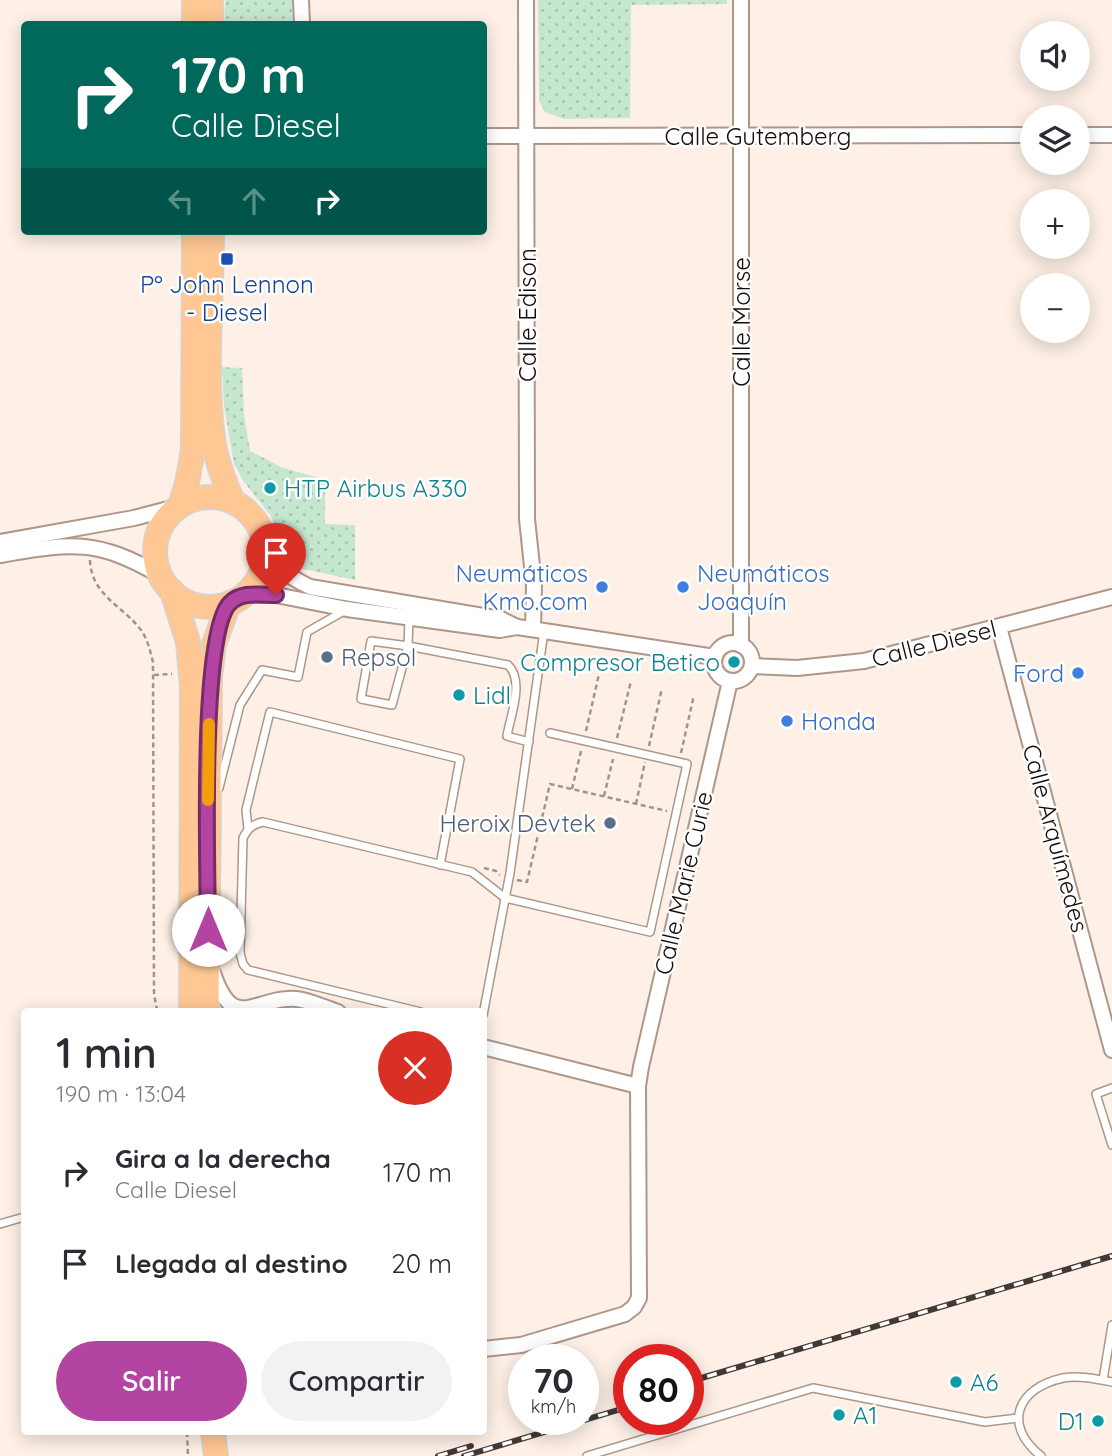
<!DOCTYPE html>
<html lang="es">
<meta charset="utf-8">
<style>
body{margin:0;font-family:Quicksand,sans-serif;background:#f2f2f3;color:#2b2b33;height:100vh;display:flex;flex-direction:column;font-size:26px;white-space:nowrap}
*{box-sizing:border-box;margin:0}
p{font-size:23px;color:#7c7c81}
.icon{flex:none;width:38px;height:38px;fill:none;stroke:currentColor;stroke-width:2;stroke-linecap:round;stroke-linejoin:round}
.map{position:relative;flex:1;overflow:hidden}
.sheet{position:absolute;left:21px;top:1008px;width:466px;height:427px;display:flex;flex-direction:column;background:#fff;border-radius:7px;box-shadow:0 4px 18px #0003}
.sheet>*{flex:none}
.guide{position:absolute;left:21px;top:21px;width:466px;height:214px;border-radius:7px;box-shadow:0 4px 18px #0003;background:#00695c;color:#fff;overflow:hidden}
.buttons{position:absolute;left:1020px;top:21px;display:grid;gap:14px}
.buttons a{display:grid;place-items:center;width:70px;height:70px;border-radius:50%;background:#fff;box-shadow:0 4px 18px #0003;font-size:35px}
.speed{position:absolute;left:508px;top:1344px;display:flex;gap:14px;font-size:35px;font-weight:700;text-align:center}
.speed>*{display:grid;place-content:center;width:91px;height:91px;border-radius:50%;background:#fff;box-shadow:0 4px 18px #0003;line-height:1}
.speed small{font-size:18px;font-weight:400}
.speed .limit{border:10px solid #d22;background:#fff;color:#111}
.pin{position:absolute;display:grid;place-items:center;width:60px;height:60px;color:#fff;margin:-72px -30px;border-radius:50% 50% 50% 0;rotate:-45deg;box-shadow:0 0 7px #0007}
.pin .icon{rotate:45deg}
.me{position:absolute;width:77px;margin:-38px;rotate:0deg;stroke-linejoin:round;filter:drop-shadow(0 0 5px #0008)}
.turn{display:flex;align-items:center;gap:24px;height:147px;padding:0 35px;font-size:32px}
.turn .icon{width:91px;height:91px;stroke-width:2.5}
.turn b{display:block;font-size:49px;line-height:60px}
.lanes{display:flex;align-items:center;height:66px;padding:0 35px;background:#0003;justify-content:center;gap:35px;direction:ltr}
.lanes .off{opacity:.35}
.round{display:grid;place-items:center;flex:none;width:74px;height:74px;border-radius:37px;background:#f2f2f3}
.head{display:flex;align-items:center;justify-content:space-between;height:119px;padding:0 35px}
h1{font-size:42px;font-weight:600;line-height:52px}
.cta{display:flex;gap:14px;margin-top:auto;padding:14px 35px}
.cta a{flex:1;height:80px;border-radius:42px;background:#b344a1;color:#fff;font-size:28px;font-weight:600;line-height:80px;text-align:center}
.cta a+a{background:#f2f2f3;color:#2b2b33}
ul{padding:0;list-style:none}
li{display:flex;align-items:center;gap:21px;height:91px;padding:0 35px}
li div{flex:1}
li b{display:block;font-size:26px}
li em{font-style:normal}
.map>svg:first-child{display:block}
.grass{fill:url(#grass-dots)}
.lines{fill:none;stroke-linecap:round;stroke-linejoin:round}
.service-casing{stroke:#ae9789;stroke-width:10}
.minor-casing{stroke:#ae9789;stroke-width:18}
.trunk-casing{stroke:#d5d3d2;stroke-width:26}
.path{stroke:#a0958d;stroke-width:2.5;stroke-dasharray:5 3.5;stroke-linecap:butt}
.service{stroke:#fff;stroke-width:7}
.minor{stroke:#fff;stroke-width:14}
.trunk{stroke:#ffc794;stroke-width:23}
.rail-casing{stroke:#423933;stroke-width:6}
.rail{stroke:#fff;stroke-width:3.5;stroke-dasharray:10;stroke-linecap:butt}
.route-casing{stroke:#742c69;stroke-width:18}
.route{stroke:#b344a1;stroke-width:12}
.slow{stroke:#f59e0b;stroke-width:12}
.transit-dot{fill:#1a4fb4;stroke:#fff;stroke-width:2.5}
.culture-dot{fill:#0f9aa8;stroke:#fff;stroke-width:2.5}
.shop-dot{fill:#3f7fe0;stroke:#fff;stroke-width:2.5}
.service-dot{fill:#5c6f8a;stroke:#fff;stroke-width:2.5}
.labels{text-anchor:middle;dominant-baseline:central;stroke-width:5;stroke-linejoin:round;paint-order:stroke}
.street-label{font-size:24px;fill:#130b07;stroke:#fff}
.transit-label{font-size:24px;fill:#164399;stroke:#fff}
.culture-label{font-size:24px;fill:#0d838f;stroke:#fff;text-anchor:start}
.shop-label{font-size:24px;fill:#366cbe;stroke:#fff;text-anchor:end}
.service-label{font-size:24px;fill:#4e5e75;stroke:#fff;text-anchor:start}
</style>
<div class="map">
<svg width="1112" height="1456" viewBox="0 0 1112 1456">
<defs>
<pattern id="grass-dots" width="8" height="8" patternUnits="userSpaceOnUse" patternTransform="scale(1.75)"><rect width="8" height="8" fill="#c5e7d0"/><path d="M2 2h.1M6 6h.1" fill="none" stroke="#a8c5b1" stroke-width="1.8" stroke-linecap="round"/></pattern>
</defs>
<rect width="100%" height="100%" fill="#fef0e6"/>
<g class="grass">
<polygon points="225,0 292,0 293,24 224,24"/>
<polygon points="538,0 727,0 727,4 631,5 630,118 564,119 545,112 539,100"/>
<polygon points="222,367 242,368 244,415 250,451 281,467 323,479 325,483 325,524 355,525 355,580 303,569 286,557 271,516 244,482 234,464 224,406"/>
</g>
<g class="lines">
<defs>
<g id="service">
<path d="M409 618 408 646 392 705 361 699 371 641 408 646 508 665C525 681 510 717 507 736L529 742"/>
<polyline points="219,788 240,705 262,670 298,677 307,632 344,611"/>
<polyline points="248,829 246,810 270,712 460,759 440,865"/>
<path d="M421 1012 248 970 243 964 240 953 243 838C248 828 253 824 263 822L472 872 505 898 650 932 687 764 550 733"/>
<polyline points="483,1015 510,873 544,631"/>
<polyline points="1112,1088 1096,1094 1112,1145"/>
<polyline points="0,1224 24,1217"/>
<polyline points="1103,1380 1112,1325"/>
<polyline points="587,1456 813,1388 985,1422 1018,1418"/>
<path d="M1041 1456C1002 1425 1017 1388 1063 1378 1078 1375 1097 1379 1112 1382"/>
</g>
<g id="minor">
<polyline points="301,0 302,24"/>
<polyline points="526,0 527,519 534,585 533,629"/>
<polyline points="741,0 741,645"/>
<polyline points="1078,135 1112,135"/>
<polyline points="483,136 1032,135"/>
<path d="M263 539C277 567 281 573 310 587L501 619 517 627"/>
<polyline points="0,542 134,518 180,506"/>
<path d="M0 555C72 543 96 538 161 576"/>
<polyline points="245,594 276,595 347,609 500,630 517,627 544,631 715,657"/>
<polyline points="999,627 1112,1050"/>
<circle cx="733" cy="662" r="19"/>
<polyline points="752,666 797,668 864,661 1112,597"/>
<path d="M213 973C234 1035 255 996 296 999 309 1000 325 1008 338 1012"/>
<polyline points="483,1047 638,1086"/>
<polyline points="483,1349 521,1345 625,1314 634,1307 639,1298 638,1086 641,1067 730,681"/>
</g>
<g id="trunk">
<polyline points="211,0 211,24"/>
<polyline points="194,24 194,0"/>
<path d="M212 231C212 297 205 364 212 430 214 455 223 478 233 502"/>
<circle cx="210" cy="552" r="55"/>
<polyline points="180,506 187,483 193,450 194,231"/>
<polyline points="172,591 188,642 192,687 191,1012"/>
<polyline points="207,1012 210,677 214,644 229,603"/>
<polyline points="213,1432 216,1456"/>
</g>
</defs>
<use href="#service" class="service-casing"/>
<use href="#minor" class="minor-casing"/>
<use href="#trunk" class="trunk-casing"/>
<g class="path">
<path d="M90 560C91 595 123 606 141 630 148 640 150 651 153 662L154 994 157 1010"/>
<polyline points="154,675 172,674"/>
<polyline points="586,731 599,674"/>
<polyline points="617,738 631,681"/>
<polyline points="649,746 662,688"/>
<polyline points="681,753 694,695"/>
<polyline points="572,789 581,751"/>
<polyline points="604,796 613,759"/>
<polyline points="636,804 645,762"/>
<polyline points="484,868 496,871 500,875"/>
<polyline points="517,880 527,882 550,784 667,811"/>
<polyline points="187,1432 188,1456"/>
</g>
<use href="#service" class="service"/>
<use href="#minor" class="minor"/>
<use href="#trunk" class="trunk"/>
<defs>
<g id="rail">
<polyline points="688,1382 1112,1256"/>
<polyline points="438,1456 471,1446"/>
<polyline points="464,1456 628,1407"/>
</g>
</defs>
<use href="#rail" class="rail-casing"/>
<use href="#rail" class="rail"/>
</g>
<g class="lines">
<defs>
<path id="route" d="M208 930C208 877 199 633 230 603 242 591 260 595 276 595"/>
</defs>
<use href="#route" class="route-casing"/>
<use href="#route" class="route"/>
<polyline class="slow" points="208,800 209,724"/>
</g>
<rect class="transit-dot" x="220" y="252" width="14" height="14" rx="3.5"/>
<g class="culture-dot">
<circle cx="270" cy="488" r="7"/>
<circle cx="734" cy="662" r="7"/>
<circle cx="459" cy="695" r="7"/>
<circle cx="956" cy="1382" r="7"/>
<circle cx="839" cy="1415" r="7"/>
<circle cx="1098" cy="1421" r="7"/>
</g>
<g class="shop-dot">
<circle cx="602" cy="587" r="7"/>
<circle cx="683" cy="587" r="7"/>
<circle cx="1078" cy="673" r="7"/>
<circle cx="787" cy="721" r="7"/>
</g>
<g class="service-dot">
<circle cx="327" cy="657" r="7"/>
<circle cx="610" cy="823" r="7"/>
</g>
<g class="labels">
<g class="street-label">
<text x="758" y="136">Calle Gutemberg</text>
<text transform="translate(527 315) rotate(-90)">Calle Edison</text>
<text transform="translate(741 322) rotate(-90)">Calle Morse</text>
<text transform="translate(934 643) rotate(-14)">Calle Diesel</text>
<text transform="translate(1056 838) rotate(75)">Calle Arquímedes</text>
<text transform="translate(683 883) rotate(-77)">Calle Marie Curie</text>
</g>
<g class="transit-label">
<text x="227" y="284">Pº John Lennon<tspan x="227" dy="28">- Diesel</tspan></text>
</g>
<g class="culture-label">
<text x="284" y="488">HTP Airbus A330</text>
<text x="720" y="662" text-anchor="end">Compresor Betico</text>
<text x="473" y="695">Lidl</text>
<text x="970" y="1382">A6</text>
<text x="853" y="1415">A1</text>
<text x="1084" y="1421" text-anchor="end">D1</text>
</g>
<g class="shop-label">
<text x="588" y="573">Neumáticos<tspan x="588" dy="28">Kmo.com</tspan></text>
<text x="697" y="573" text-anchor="start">Neumáticos<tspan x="697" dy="28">Joaquín</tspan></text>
<text x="1064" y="673">Ford</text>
<text x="801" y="721" text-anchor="start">Honda</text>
</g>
<g class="service-label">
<text x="341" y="657">Repsol</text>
<text x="596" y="823" text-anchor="end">Heroix Devtek</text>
</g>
</g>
</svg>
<div class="buttons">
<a><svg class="icon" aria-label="sound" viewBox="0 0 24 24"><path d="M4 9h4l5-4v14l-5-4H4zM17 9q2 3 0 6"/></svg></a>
<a><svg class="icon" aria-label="layers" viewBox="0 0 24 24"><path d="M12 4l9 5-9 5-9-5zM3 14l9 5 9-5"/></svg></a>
<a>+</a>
<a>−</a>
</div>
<div class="speed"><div>70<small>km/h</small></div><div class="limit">80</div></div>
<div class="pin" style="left:276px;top:595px;background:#d93025"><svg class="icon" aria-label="arrive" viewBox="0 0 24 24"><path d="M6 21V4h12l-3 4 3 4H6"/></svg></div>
<svg class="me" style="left:208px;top:930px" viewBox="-20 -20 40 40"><circle r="19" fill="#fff"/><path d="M0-13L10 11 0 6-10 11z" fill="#b344a1"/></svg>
<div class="guide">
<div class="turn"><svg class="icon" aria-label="right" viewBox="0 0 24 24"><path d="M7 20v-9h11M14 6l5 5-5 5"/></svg><div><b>170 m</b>Calle Diesel</div></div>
<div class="lanes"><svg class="icon off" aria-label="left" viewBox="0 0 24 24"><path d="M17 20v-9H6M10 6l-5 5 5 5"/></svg><svg class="icon off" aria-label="ahead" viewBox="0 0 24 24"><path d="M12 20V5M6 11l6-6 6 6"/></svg><svg class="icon" aria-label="right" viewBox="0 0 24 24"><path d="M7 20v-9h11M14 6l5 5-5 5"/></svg></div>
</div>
<section class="sheet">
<div class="head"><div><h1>1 min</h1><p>190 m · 13:04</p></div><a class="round" style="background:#d93025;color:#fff"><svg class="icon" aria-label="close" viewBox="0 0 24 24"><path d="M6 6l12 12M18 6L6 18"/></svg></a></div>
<ul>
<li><svg class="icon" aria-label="right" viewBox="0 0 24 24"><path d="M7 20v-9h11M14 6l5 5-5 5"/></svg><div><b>Gira a la derecha</b><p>Calle Diesel</p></div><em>170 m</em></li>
<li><svg class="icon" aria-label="arrive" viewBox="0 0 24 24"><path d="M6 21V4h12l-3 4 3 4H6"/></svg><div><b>Llegada al destino</b></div><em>20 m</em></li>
</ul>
<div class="cta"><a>Salir</a><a>Compartir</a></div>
</section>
</div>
